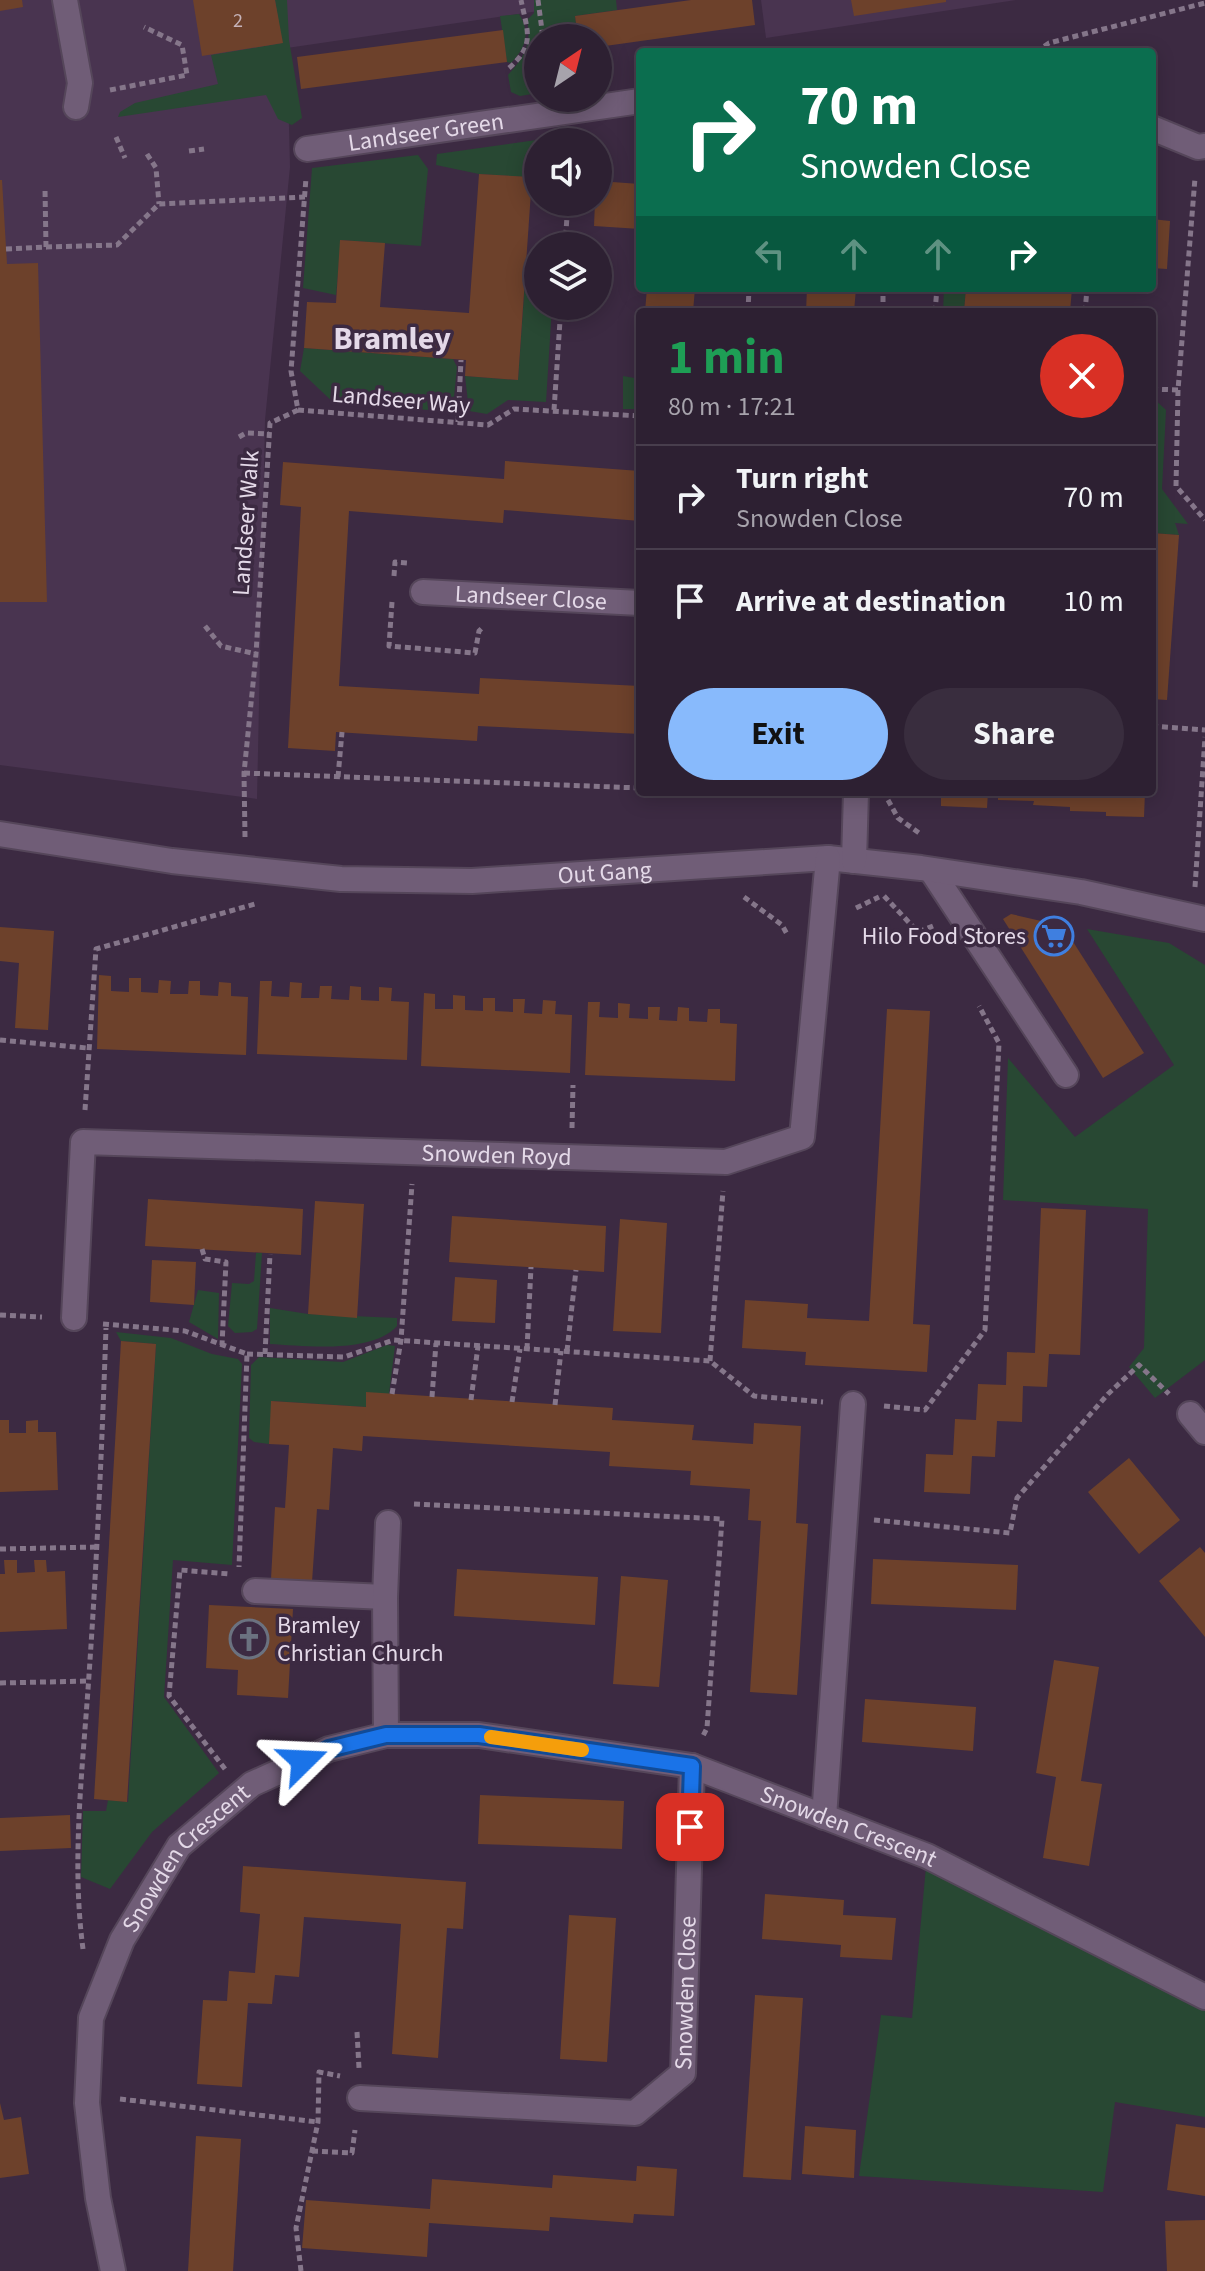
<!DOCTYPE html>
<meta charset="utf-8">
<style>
body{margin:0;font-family:"Source Sans 3",sans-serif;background:#392d3e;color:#f1f3f6;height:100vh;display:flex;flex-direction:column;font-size:30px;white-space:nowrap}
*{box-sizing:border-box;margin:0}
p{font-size:26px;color:#a7a3ac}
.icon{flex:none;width:44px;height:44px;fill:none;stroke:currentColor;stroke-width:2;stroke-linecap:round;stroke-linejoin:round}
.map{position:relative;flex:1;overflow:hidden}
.panel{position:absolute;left:636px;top:308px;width:520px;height:488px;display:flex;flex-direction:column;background:#2d2032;border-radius:8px;box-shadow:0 4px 20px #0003,0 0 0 2px #483e4d}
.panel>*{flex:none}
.guide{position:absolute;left:636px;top:48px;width:520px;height:244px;border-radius:8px;box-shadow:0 4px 20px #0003,0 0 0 2px #483e4d;background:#0b6e4f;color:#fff;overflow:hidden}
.needle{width:52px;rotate:35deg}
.tools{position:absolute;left:524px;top:24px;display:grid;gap:16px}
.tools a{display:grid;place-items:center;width:88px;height:88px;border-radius:50%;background:#2d2032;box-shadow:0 4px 20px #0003,0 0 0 2px #483e4d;font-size:40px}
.pin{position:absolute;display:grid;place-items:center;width:68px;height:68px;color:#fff;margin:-34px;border-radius:16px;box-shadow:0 4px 12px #0006}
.me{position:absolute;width:88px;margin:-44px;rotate:69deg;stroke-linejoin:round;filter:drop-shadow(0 0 6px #0008)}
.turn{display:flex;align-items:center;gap:28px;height:168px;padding:0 32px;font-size:36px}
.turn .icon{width:104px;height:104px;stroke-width:2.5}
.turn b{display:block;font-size:56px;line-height:68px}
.lanes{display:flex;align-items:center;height:76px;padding:0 32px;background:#0003;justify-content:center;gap:40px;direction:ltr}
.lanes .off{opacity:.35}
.round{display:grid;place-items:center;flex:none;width:84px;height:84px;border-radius:42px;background:#392d3e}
.summary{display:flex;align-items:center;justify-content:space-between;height:136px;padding:0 32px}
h1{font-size:48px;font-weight:700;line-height:60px;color:#1e9e55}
.cta{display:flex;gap:16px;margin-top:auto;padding:16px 32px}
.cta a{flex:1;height:92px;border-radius:48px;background:#88bafc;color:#111;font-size:32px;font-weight:700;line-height:92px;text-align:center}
.cta a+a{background:#392d3e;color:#f1f3f6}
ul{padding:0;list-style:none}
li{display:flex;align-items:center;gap:24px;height:104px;padding:0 32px;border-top:2px solid #483e4d}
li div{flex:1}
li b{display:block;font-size:30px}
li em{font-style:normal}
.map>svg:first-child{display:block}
.built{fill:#493450}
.green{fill:#284833}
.building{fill:#6d412b}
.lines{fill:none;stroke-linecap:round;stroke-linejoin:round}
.service-casing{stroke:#55465a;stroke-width:28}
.minor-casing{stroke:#55465a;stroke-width:28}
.path{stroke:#85768a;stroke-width:5;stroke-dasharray:6 4;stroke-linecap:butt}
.service{stroke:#705d77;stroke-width:24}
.minor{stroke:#705d77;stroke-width:24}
.route-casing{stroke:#114b97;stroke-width:20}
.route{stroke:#1a73e8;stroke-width:14}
.slow{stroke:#f59e0b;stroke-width:14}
.labels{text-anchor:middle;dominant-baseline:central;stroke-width:7;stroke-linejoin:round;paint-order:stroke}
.number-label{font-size:20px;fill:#c6b3b9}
.street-label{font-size:24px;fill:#e4d9e8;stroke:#3c2a42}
.poi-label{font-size:24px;fill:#e4d9e8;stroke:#3c2a42;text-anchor:end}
.district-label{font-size:32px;font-weight:bold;fill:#e4d9e8;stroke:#3c2a42}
</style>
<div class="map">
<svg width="1205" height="2271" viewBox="0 0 1205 2271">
<rect width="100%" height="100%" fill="#3c2a42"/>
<g class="built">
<polygon points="0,0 613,0 287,48 290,167 265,420 257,799 0,765"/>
<polygon points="761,0 1016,0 766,38"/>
</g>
<g class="green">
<polygon points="275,0 287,0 289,40 302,118 292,125 278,119 266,95 118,117 120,112 135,103 218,84 211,55 282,43"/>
<path d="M534 0H616L617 10 575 16 578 38H538V93L520 96 511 92 508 75C525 56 532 44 527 20L534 13Z"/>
<path d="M519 14C531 32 526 48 511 63L507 62 500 16Z"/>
<polygon points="565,136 564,142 538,142 538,178 479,174 436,165 437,154"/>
<polygon points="418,155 428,169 421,246 341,240 336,295 303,288 312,168"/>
<polygon points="525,282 538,283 538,306 552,306 546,402 508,400 487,414 469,411 465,376 518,380"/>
<polygon points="944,288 966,288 964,312 943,312"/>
<polygon points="304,348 453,359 457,367 453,407 445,411 335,404 300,371"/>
<polygon points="623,376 640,379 640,409 623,409"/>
<polygon points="1152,397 1166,410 1162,489 1188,524 1175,523 1179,535 1152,533"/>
<polygon points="1087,929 1169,943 1205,965 1205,1360 1155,1398 1129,1367 1144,1348 1148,1209 1003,1200 1008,1058 1075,1137 1174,1065"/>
<polygon points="256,1253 262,1253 257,1329 252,1332 235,1333 228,1326 232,1283 249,1284 254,1281"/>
<polygon points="198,1290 219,1293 218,1339 189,1322"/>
<path d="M270 1308 308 1314 397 1318V1326C372 1354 305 1346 270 1344Z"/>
<polygon points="116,1332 171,1338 212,1354 238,1359 242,1364 232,1565 173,1560 164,1697 219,1773 152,1832 110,1889 81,1877 83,1811 106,1811 108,1800 128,1802 156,1344 121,1341"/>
<polygon points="387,1345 395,1346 389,1394 366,1393 366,1407 272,1401 269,1444 254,1442 249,1438 251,1365 259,1357 343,1362"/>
<polygon points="927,1856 1205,1997 1205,2117 1115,2102 1103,2192 859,2176 881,2015 912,2018"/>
</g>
<g class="building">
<polygon points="0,0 22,0 23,7 0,11"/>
<polygon points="193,0 275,0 283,43 202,56"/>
<polygon points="691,0 752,0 755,25 598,47 598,38 578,38 575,16"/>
<polygon points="851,0 946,0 946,2 854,16"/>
<polygon points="503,30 507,62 301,89 297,57"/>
<polygon points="479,174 532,177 518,380 465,376 466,360 304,348 307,302 336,303 340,240 385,243 380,307 469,313"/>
<polygon points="0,180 2,180 7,264 38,263 47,602 0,602"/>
<polygon points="598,181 640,184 640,229 594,226 595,202 598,202"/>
<polygon points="1152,219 1170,221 1167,269 1152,268"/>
<polygon points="647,288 695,288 693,312 645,312"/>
<polygon points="807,288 856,288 854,312 806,312"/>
<polygon points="966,288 1072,288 1070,312 964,312"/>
<polygon points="505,461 640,471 640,521 504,510 503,523 349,511 339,686 479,694 480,678 640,686 640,734 478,726 477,741 336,732 335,751 288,748 301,507 280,505 283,462 504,479"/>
<polygon points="1152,533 1179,535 1167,700 1152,699"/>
<polygon points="941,792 988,792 987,808 941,806"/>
<polygon points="998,792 1145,792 1144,817 1106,816 1106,812 1070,811 1070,807 1033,805 1034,801 998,800"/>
<polygon points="1011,914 1063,926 1144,1053 1103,1078 1003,919"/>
<polygon points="0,927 54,931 48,1030 15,1028 19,963 0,961"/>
<polygon points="99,975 111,976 111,991 129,992 129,978 141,978 141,992 158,993 159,980 171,981 170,994 188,994 189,981 200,981 200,995 218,996 219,982 231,983 231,996 248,997 246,1055 97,1049"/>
<polygon points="260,981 272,981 271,996 289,997 290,982 302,983 301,998 319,998 320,986 332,986 331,999 349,1000 350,986 361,987 361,1000 379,1001 379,987 392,988 391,1001 409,1002 407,1060 257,1054"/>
<polygon points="424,993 435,994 435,1009 453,1009 453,995 465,996 465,1010 483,1011 483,998 495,998 495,1011 513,1012 513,999 525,999 524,1013 542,1014 543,1000 556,1001 555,1014 572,1015 570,1073 421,1066"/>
<polygon points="588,1002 600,1002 599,1017 618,1018 618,1003 630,1004 629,1018 648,1019 648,1007 660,1007 659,1020 677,1021 678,1007 689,1008 689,1021 707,1022 708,1009 720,1009 720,1023 737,1024 735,1081 585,1075"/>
<polygon points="887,1009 930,1011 913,1324 930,1325 927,1372 805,1365 806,1352 742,1348 745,1300 808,1304 807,1318 869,1321"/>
<polygon points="148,1199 303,1209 301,1255 145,1246"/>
<polygon points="315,1201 364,1204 357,1318 308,1314"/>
<polygon points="1041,1208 1086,1210 1080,1355 1049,1354 1047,1387 1023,1386 1022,1422 997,1421 995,1457 972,1456 970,1494 924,1492 926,1454 953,1455 955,1419 976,1420 978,1384 1006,1385 1007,1352 1035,1353"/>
<polygon points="452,1216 606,1226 604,1272 449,1262"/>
<polygon points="620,1219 667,1223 661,1333 613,1331"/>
<polygon points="152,1260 196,1262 194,1305 150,1302"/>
<polygon points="455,1277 497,1280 495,1323 452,1321"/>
<polygon points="121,1341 156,1344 127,1802 94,1799"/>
<polygon points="366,1392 613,1408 612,1420 694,1425 692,1440 753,1444 754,1423 801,1426 796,1523 808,1524 797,1695 750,1692 761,1521 748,1520 750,1489 690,1485 691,1471 609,1466 610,1452 363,1436 362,1451 333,1448 329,1510 317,1509 312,1582 271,1579 275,1507 285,1508 289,1445 269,1444 271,1401 366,1407"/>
<polygon points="0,1420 9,1420 9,1433 26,1433 26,1421 38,1420 38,1432 56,1432 58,1490 0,1492"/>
<polygon points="1129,1458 1180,1520 1139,1554 1088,1492"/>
<polygon points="1200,1547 1205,1553 1205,1637 1159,1581"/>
<polygon points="873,1559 1018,1565 1016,1610 871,1604"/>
<polygon points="4,1560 17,1560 17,1573 35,1572 34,1560 46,1560 47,1572 65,1571 67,1629 0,1632 0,1574 5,1574"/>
<polygon points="457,1569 598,1577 595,1625 454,1616"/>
<polygon points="621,1576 668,1580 659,1687 613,1684"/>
<polygon points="209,1605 293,1609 288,1698 237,1695 238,1670 206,1668"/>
<polygon points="1054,1660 1099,1667 1081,1781 1102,1784 1089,1866 1043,1858 1056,1777 1036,1773"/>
<polygon points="865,1699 976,1707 973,1751 862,1742"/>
<polygon points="480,1795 624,1801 622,1849 478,1844"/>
<polygon points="70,1815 71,1848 0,1851 0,1818"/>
<polygon points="243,1866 466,1882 463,1929 447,1928 438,2058 392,2054 401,1924 304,1917 299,1977 275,1975 272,2004 248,2003 242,2087 197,2084 203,2000 227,2001 229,1971 255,1973 260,1914 240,1912"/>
<polygon points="765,1894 844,1900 843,1915 896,1918 892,1960 840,1957 841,1945 762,1939"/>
<polygon points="569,1915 616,1918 607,2062 560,2059"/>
<polygon points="755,1995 803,1998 791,2180 743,2177"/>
<polygon points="0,2103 4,2120 21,2117 29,2174 0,2178"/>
<polygon points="1176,2124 1205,2128 1205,2196 1167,2190"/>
<polygon points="805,2126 856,2130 854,2178 802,2174"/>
<polygon points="196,2136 241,2139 233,2271 188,2271"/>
<polygon points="637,2166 677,2169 674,2216 634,2214 633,2223 550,2217 549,2231 429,2223 427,2257 302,2248 306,2200 430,2209 432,2179 552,2188 553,2175 636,2181"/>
<polygon points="1205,2220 1205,2271 1167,2271 1165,2221"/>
</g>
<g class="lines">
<defs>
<g id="service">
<polyline points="65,0 80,83 76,107"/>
<polyline points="931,870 1066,1075"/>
<polyline points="255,1591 385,1597"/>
<polyline points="824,1817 853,1404"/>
</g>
<g id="minor">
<polyline points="1152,128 1198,147 1205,146"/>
<path id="s1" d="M307 149 640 101"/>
<path id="s2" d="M423 592 640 603"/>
<path id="s3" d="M0 834 172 861 341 879 472 881 828 858 921 868 1081 892 1205 919"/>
<polyline points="854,861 856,792"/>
<path id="s4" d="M74 1318 83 1142 726 1162 802 1137 828 858"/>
<polyline points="1190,1414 1205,1432"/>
<polyline points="386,1735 385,1597 388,1523"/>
<path id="s5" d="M360 2098 635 2113 683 2073 692 1766"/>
<path id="s6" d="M113 2271 98 2198 87 2103 91 2018 122 1940 179 1846 252 1784 329 1749 386 1735H479L692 1766 927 1856 1205 1997"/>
</g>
</defs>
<use href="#service" class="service-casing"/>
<use href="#minor" class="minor-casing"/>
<g class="path">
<polyline points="538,0 543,38"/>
<polyline points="1036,52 1049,43 1205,3"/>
<path d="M509 68C536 45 527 30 521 0"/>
<polyline points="110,90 187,75 182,45 144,27"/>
<polyline points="116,137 125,158"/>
<polyline points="189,151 204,149"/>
<polyline points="147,154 156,168 159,204"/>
<polyline points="565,246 568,202"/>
<polyline points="46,247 117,245 159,204 305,197"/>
<polyline points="6,249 46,247 45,189"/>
<polyline points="748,312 749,288"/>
<polyline points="883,312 883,288"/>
<polyline points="935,312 937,288"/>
<polyline points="1085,312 1087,289"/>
<polyline points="1152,389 1178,390 1195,178"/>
<polyline points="1178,390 1176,486 1205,520"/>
<polyline points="298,410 488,425 514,409 640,416"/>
<polyline points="554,410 561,306"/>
<polyline points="458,422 461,360"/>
<polyline points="239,437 246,433 269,434"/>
<polyline points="394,576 395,562 407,563"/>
<polyline points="392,602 389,646 475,653 479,631 483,627"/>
<polyline points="205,626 221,646 256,654"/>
<polyline points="1152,726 1205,730"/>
<polyline points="244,773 640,788"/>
<polyline points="338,777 342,732"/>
<polyline points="740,792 766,792"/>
<polyline points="888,800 898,818 922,835"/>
<polyline points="245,837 244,773 256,654 270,423 298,410 291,371 306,178"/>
<polyline points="1195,887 1205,737"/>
<polyline points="884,896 918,932 933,926"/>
<polyline points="744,897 782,925 787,934"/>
<polyline points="856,908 879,897"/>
<polyline points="0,1040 87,1048"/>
<polyline points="85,1110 96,949 255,904"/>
<polyline points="572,1128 573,1085"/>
<polyline points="202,1249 205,1259 226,1262 222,1345"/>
<polyline points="0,1315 42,1317"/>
<polyline points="103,1324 185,1331 247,1354 239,1567"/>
<polyline points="527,1349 531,1267"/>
<polyline points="567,1351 576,1270"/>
<polyline points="247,1354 344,1357 394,1340 710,1361 754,1396 823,1402"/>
<polyline points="265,1354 270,1254"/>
<polyline points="710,1361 723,1191"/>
<polyline points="392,1394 401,1340 412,1184"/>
<polyline points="432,1397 436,1343"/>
<polyline points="471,1400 478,1346"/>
<polyline points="512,1402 520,1349"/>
<polyline points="555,1405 561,1351"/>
<polyline points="884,1406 925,1410 985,1330 999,1043 979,1006"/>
<polyline points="414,1504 722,1519 707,1728 703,1736"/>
<polyline points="874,1520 1010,1533 1017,1498 1108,1394 1139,1365 1169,1394"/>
<polyline points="0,1549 98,1547"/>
<polyline points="0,1683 89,1681"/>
<polyline points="225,1769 169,1696 180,1570 229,1574"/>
<path d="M83 1949C71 1859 83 1766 89 1675 97 1560 102 1444 106 1328"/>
<polyline points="357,2032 359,2068"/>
<polyline points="120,2099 318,2122"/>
<polyline points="312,2151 352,2153 355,2130"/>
<polyline points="301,2271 296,2228 318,2122 319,2072 340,2076"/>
</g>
<use href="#service" class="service"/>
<use href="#minor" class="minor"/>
</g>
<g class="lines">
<defs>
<polyline id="route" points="303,1761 329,1749 386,1735 479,1735 692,1766 690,1827"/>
</defs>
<use href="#route" class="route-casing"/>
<use href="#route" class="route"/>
<polyline class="slow" points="491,1737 582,1750"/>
</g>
<defs>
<symbol id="supermarket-ring" viewBox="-11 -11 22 22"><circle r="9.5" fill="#3c2a42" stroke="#3f7fe0" stroke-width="1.5"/><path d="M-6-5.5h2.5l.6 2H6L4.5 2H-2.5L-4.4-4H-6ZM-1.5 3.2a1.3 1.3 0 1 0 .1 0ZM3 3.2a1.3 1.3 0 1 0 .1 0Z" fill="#3f7fe0"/></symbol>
<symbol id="church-ring" viewBox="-11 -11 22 22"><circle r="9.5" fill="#3c2a42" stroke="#6b7280" stroke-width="1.5"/><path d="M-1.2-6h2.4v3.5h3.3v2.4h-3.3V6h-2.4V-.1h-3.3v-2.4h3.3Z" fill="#6b7280"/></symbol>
</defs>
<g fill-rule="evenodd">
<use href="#supermarket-ring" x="1032" y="914" width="44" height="44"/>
<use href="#church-ring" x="227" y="1617" width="44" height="44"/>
</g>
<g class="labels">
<g class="number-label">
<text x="238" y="21">2</text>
</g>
<g class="street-label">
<text stroke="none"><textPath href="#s1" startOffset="120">Landseer Green</textPath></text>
<text transform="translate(401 400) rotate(5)">Landseer Way</text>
<text transform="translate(246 523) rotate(-86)">Landseer Walk</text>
<text stroke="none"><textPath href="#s2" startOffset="108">Landseer Close</textPath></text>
<text stroke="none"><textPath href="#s3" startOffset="608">Out Gang</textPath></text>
<text stroke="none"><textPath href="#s4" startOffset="590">Snowden Royd</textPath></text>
<text stroke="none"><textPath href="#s6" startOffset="1164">Snowden Crescent</textPath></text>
<text stroke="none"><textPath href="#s6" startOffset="444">Snowden Crescent</textPath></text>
<text stroke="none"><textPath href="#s5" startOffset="418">Snowden Close</textPath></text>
</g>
<g class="poi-label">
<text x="1026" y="936">Hilo Food Stores</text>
<text x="277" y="1625" text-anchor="start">Bramley<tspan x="277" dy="28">Christian Church</tspan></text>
</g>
<g class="district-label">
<text x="392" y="339">Bramley</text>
</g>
</g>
</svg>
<div class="tools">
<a><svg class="needle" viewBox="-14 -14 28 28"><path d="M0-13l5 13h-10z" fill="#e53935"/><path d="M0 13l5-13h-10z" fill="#a7a3ac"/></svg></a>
<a><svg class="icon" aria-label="sound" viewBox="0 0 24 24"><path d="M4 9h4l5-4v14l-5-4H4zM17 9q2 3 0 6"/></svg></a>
<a><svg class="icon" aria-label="layers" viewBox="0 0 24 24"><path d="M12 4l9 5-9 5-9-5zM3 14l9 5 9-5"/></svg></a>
</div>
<div class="pin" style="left:690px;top:1827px;background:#d93025"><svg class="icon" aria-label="arrive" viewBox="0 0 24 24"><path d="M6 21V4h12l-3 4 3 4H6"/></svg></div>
<svg class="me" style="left:303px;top:1761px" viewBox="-20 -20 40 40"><path d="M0-17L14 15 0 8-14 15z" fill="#1a73e8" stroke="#fff" stroke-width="4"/></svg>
<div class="guide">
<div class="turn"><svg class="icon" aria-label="right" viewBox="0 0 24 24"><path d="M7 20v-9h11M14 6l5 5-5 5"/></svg><div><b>70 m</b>Snowden Close</div></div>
<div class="lanes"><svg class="icon off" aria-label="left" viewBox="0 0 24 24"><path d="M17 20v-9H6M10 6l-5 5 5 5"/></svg><svg class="icon off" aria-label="ahead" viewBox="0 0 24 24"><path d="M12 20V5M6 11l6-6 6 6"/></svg><svg class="icon off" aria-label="ahead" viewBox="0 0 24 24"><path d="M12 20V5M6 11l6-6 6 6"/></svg><svg class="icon" aria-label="right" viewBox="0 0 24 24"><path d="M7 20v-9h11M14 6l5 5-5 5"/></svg></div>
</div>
<section class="panel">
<div class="summary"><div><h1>1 min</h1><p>80 m · 17:21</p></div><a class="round" style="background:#d93025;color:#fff"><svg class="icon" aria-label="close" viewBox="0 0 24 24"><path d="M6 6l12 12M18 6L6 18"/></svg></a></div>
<ul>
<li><svg class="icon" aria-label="right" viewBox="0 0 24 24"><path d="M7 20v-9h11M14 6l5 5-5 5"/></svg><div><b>Turn right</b><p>Snowden Close</p></div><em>70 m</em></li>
<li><svg class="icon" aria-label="arrive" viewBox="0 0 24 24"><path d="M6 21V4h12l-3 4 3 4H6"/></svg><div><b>Arrive at destination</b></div><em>10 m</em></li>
</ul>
<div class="cta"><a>Exit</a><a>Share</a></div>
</section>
</div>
